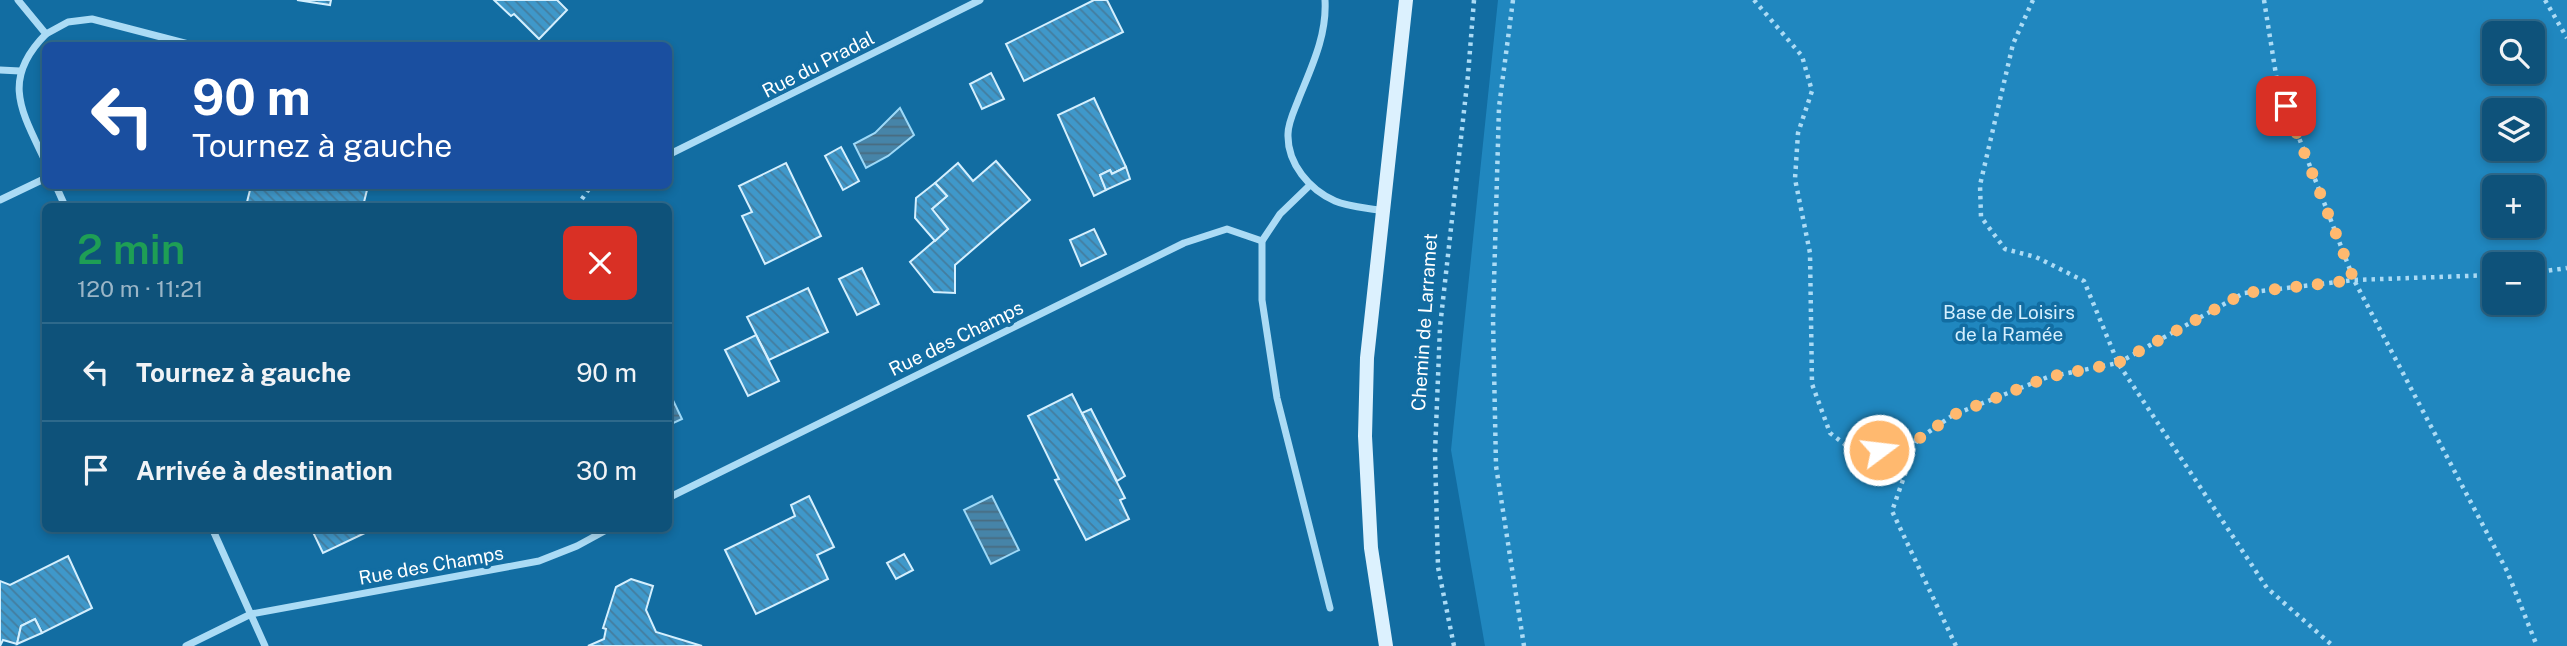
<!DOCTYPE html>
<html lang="fr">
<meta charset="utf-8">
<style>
body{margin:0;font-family:"Public Sans",sans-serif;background:#17587f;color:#f1f3f6;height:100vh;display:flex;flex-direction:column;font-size:26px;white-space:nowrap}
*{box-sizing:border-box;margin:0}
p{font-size:23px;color:#9bb6c7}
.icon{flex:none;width:38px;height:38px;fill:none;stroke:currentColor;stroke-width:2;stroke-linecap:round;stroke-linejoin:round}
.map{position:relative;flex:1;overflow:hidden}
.side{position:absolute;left:42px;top:203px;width:630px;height:329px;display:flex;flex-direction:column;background:#0e527a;border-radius:10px;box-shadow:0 4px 10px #0003,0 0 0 2px #2e698b}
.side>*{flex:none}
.banner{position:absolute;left:42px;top:42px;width:630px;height:147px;border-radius:10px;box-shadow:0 4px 10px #0003,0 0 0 2px #2e698b;background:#1a4fa0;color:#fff;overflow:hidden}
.fabs{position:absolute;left:2482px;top:21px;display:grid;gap:14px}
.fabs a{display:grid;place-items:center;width:63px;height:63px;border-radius:10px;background:#0e527a;box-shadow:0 4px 10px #0003,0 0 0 2px #2e698b;font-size:35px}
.pin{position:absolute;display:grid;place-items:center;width:60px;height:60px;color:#fff;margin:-30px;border-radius:14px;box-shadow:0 4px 10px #0006}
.me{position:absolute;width:77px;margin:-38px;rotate:75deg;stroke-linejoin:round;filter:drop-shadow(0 0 5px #0008)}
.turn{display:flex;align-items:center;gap:24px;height:147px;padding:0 35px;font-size:32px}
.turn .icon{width:91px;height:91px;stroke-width:2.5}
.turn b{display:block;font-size:49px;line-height:60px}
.round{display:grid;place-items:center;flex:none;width:74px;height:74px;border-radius:10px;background:#17587f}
.summary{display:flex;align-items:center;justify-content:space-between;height:119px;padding:0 35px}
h1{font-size:42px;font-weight:600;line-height:52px;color:#1e9e55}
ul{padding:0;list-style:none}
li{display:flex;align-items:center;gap:21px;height:98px;padding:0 35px;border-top:2px solid #2e698b}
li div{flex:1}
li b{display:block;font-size:26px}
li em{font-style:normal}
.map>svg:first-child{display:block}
.green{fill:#2087bf;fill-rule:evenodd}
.water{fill:url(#water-rules);stroke:#9dd9f8;stroke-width:2}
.building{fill:url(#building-back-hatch);stroke:#d4effe;stroke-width:2}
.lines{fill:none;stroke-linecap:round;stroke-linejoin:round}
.path{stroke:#abdbf5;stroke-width:4.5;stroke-dasharray:3.5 5;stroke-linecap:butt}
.street{stroke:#abdbf5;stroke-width:7}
.secondary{stroke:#dcf1fe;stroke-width:14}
.route{stroke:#ffb96f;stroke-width:12;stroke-dasharray:0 21.6}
.labels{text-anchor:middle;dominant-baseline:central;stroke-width:7;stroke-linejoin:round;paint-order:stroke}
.street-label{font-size:19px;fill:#fff;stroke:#126da2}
.park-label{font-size:19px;fill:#d4effe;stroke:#126da2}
</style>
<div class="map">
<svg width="2567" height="646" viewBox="0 0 2567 646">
<defs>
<pattern id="water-rules" width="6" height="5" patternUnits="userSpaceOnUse" patternTransform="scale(1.75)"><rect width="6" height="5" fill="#4684a8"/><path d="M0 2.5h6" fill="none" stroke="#496b7f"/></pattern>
<pattern id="building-back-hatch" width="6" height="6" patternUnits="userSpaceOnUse" patternTransform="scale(1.75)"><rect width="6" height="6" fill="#3f98ca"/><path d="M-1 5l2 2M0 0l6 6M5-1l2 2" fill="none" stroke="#447d9e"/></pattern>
</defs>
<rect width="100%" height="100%" fill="#126da2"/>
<path class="green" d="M1498 0H2567V646H1485L1451 450ZM2494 33H2532V72H2494ZM2494 110H2532V149H2494ZM2494 187H2532V226H2494ZM2494 264H2532V303H2494Z"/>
<g class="water">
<polygon points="900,108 914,135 888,156 866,168 854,144 875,133"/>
<polygon points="669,392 682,419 669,425 668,392"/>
<polygon points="992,496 1019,550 991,564 964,510"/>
</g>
<g class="building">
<polygon points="297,0 331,0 330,5"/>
<polygon points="494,0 557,0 567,10 539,39 514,14 511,16"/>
<polygon points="1094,0 1107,0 1123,32 1024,81 1006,44"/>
<polygon points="991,73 1004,99 982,109 970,84"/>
<polygon points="1094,98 1126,167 1112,174 1110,170 1100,175 1106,190 1094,196 1058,115"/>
<polygon points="841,147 859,181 843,190 825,156"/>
<polygon points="996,161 1030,200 955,265 955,293 934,292 910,262 948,229 932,209 947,196 935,183 958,163 973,181"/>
<polygon points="786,163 821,236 765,264 742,216 752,212 739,186"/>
<polygon points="1126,167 1130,179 1106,190 1100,175 1110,170 1112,174"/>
<polygon points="935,183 947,196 932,209 948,229 935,241 915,218 916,198"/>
<polygon points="251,186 368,186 363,206 246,206"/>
<polygon points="1094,229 1106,254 1081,266 1070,240"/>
<polygon points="862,268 879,304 857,315 839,279"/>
<polygon points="808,288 828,332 769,360 747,317"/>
<polygon points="756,335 779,381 748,396 725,350"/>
<polygon points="1072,394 1125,498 1120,500 1129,519 1086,540 1055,480 1059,479 1028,416"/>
<polygon points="1091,409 1125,476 1117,481 1082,413"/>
<polygon points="809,496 834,547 817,555 828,579 756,614 725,550 795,516 791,505"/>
<polygon points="311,528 363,528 365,533 323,553"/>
<polygon points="904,554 913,570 896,579 887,563"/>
<polygon points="68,556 92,608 42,633 35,619 21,626 17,644 3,640 0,646 0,581 10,585"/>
<polygon points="631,579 653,586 646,610 656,632 702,646 588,646 604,639 606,629 603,628 616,587"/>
<polygon points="35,619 42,633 17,644 21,626"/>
</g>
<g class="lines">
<g class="path">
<polyline points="1513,0 1499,107 1493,318 1496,466 1524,646"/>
<polyline points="1754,0 1802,56 1812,91 1798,133 1795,179 1810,253 1812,384 1830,433 1859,455 1917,440 1953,415 2048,377 2118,363 2244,293 2354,280 2494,275"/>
<polyline points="2033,0 2013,44 1980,185 1981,217 2005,249 2036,257 2084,281 2118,363 2267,588 2333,646"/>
<polyline points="2264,0 2277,81 2354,280 2507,571 2537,646"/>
<polyline points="2545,0 2567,38"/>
<polyline points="577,206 591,186"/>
<polyline points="2532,273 2567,268"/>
<polyline points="1917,440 1892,511 1956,646"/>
<polyline points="1454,646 1438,567 1435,453 1440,327 1468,75 1474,0"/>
</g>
<g class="street">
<path d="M18 0 46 34C0 80 22 112 46 163"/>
<path d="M1325 0C1327 35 1312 66 1299 98 1295 109 1288 122 1288 134 1287 164 1310 190 1335 201 1349 207 1368 208 1383 211"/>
<polyline points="46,34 68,22 92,19 196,46"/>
<polyline points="0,70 20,71"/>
<polyline points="668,155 980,0"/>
<polyline points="56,186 65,206"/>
<polyline points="1309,186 1280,214 1262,241 1262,300 1277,398 1330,608"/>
<polyline points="0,200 46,178"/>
<polyline points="668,498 1184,243 1227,229 1262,241"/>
<polyline points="212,528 265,646"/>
<polyline points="186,646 251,614 539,561 577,546 610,528"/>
</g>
<polyline class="secondary" points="1386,646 1371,548 1365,436 1367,358 1406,0"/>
</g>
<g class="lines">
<polyline class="route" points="1879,450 1917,440 1953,415 2048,377 2118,363 2244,293 2354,280 2286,106"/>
</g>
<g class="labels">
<g class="street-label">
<text transform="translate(818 64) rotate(-27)">Rue du Pradal</text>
<text transform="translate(1424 322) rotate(-86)">Chemin de Larramet</text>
<text transform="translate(956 338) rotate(-26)">Rue des Champs</text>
<text transform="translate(431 565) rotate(-10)">Rue des Champs</text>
</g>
<g class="park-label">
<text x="2009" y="312">Base de Loisirs<tspan x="2009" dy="22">de la Ramée</tspan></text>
</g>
</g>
</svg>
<div class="fabs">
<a><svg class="icon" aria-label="search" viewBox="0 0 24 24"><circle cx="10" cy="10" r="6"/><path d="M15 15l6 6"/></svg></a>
<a><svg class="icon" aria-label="layers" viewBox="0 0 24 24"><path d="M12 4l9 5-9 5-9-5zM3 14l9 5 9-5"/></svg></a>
<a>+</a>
<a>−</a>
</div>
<div class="pin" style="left:2286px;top:106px;background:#d93025"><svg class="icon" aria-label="arrive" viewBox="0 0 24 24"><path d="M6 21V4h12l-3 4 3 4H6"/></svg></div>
<svg class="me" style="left:1879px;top:450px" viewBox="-20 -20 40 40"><circle r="17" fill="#ffb96f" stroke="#fff" stroke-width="3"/><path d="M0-11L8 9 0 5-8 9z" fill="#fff"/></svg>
<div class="banner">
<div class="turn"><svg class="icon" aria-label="left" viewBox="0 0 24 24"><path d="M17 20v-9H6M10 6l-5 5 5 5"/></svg><div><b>90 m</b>Tournez à gauche</div></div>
</div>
<section class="side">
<div class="summary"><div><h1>2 min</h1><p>120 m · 11:21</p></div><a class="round" style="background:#d93025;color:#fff"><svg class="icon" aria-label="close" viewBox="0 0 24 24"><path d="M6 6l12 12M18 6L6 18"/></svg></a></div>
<ul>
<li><svg class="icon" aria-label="left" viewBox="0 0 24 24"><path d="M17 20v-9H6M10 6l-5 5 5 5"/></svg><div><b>Tournez à gauche</b></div><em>90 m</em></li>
<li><svg class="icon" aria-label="arrive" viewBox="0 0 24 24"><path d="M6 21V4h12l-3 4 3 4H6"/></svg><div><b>Arrivée à destination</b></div><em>30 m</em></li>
</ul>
</section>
</div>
